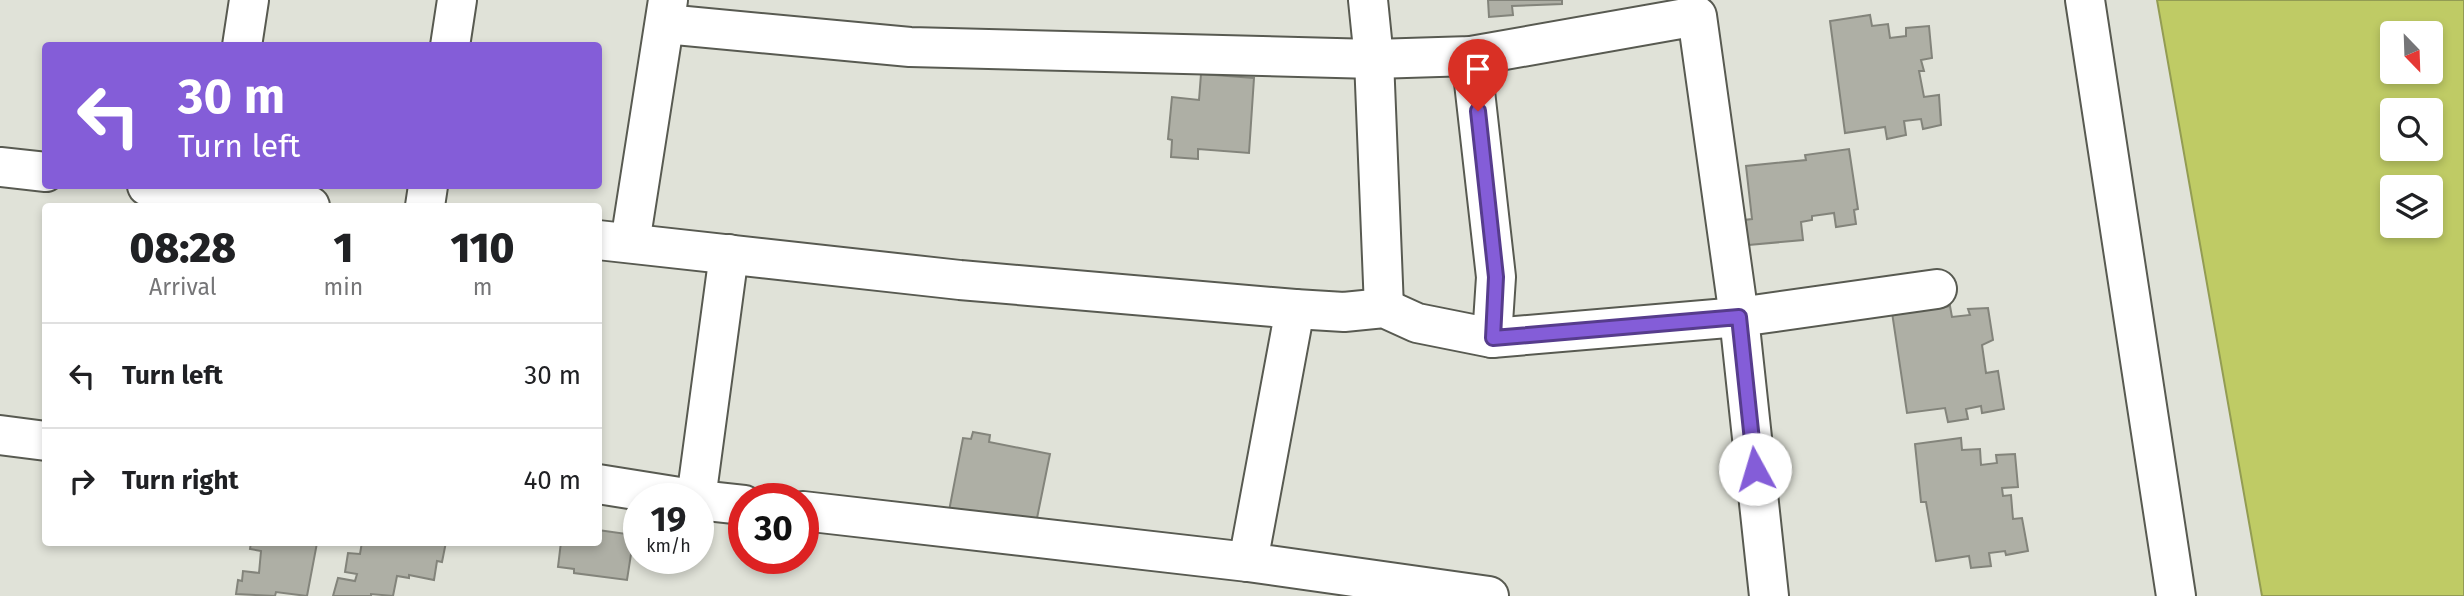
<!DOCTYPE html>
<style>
body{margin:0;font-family:"Fira Sans",sans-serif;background:#f6f6f6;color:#202124;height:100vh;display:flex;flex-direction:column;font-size:26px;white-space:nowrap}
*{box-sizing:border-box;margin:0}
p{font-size:23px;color:#757577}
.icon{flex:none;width:38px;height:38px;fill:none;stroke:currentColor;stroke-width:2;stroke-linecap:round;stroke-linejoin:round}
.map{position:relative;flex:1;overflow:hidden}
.side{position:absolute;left:42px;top:203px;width:560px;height:343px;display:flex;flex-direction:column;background:#fff;border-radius:7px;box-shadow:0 4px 10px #0003}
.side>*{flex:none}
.guide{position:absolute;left:42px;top:42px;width:560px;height:147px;border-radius:7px;box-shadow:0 4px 10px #0003;background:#845dd8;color:#fff;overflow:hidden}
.needle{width:46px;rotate:157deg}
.controls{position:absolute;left:2380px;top:21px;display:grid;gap:14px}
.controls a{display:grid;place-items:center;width:63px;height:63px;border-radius:7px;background:#fff;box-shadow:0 4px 10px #0003;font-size:35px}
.speed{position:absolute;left:623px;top:483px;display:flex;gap:14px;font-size:35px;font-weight:700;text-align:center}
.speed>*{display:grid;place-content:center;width:91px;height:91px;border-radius:50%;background:#fff;box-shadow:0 4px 10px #0003;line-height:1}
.speed small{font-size:18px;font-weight:400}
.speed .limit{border:10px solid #d22;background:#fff;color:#111}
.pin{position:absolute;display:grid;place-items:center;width:60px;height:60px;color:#fff;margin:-72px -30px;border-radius:50% 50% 50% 0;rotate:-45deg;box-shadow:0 0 7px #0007}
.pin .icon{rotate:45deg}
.me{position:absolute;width:77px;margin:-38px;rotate:354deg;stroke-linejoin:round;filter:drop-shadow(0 0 5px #0008)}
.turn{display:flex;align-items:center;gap:24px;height:147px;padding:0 21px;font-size:32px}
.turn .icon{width:91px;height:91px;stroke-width:2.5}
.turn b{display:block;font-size:49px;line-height:60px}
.eta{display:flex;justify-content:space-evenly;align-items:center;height:119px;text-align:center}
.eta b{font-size:42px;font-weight:800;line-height:49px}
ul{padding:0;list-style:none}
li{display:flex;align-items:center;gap:21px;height:105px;padding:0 21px;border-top:2px solid #e0e0e0}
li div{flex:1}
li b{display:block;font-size:26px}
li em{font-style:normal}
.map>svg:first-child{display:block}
.water{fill:#bfcb65;stroke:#939c53;stroke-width:2;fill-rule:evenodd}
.building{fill:#aeafa5;stroke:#83847b;stroke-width:2}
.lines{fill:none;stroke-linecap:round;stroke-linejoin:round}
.minor-casing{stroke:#585a51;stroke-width:42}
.minor{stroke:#fff;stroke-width:38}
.route-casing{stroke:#563c8c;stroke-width:18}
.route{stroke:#845dd8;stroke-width:12}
</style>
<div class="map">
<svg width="2464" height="596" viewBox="0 0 2464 596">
<rect width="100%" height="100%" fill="#e0e2d8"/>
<path class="water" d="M2157 0H2464V596H2262ZM2392 33H2431V72H2392ZM2392 110H2431V149H2392ZM2392 187H2431V226H2392Z"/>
<g class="building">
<polygon points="1488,0 1562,0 1562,4 1512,6 1513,15 1489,17"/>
<polygon points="1870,15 1872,26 1888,24 1890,38 1906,36 1906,28 1929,26 1932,58 1921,60 1924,71 1919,71 1924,97 1939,95 1941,125 1923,129 1921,119 1904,121 1906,135 1887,139 1885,127 1845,133 1830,21"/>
<polygon points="1201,74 1254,78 1249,153 1198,149 1198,159 1171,157 1172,140 1168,139 1172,97 1199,100"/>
<polygon points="1849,149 1858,209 1854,210 1856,224 1836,227 1834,213 1812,216 1812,220 1801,222 1803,240 1738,246 1735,221 1752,219 1746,166 1806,160 1805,155"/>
<polygon points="1890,299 1934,309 1950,306 1952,317 1970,315 1968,309 1988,308 1993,340 1982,345 1986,373 1998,371 2004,409 1982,413 1981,406 1966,409 1968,419 1948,422 1945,408 1907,413"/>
<polygon points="973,432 990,435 989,442 1050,454 1035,528 949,511 963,438 971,439"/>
<polygon points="1961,438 1962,450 1980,449 1981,465 1997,463 1996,455 2015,454 2018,487 2002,488 2003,496 2011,495 2013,519 2022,518 2028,551 2006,555 2005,551 1989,553 1991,566 1971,568 1969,556 1936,561 1926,502 1921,502 1915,444"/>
<polygon points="598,530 634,535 627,580 574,573 574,569 558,567 561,542 598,542"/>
<polygon points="251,542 317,543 307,596 276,592 275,596 236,594 238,580 242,581 243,571 259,573 261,551 250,549"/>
<polygon points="362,542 446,542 442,562 437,561 434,580 409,575 409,578 397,576 393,596 371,594 371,596 333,596 338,578 355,581 357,574 345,572 348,553 360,554"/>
</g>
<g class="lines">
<defs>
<g id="minor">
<polyline points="1368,0 1374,59 1384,308"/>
<polyline points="2085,0 2176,596"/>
<polyline points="665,24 910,47 1374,59 1471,56 1697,16 1739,317 1769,596"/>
<polyline points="242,46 249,0"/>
<polyline points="450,46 457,0"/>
<polyline points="1471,56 1496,277 1492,338"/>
<polyline points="0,167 46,172"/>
<polyline points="147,186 310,206"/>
<polyline points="425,206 428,186"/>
<polyline points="598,240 960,280 1295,309 1248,562 1489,596"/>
<polyline points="630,243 668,0"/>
<polyline points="1295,309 1344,312 1384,308 1417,323 1492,338 1739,317 1937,289"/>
<polyline points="0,435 46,441"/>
<polyline points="598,484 692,499"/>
<polyline points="696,499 729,254"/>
<polyline points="698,500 744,505"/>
<polyline points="803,511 1248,562"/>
</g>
</defs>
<use href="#minor" class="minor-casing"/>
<use href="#minor" class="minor"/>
</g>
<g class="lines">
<defs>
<polyline id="route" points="1478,111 1496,277 1493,338 1739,317 1755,469"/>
</defs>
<use href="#route" class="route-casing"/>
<use href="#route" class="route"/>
</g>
</svg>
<div class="controls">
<a><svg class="needle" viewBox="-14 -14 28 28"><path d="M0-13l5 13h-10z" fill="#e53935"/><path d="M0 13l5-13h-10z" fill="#757577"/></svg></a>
<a><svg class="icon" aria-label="search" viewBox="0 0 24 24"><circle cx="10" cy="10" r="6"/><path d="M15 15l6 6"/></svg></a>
<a><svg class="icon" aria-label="layers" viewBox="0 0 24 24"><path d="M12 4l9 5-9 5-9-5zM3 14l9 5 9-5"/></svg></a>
</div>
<div class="speed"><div>19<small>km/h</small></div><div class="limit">30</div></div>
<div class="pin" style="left:1478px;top:111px;background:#d93025"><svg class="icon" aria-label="arrive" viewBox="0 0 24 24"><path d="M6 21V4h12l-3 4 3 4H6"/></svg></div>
<svg class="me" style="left:1755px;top:469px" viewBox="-20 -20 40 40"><circle r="19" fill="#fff"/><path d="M0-13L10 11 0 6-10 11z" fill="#845dd8"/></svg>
<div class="guide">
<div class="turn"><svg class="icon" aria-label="left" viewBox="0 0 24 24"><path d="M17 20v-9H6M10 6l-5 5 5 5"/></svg><div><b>30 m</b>Turn left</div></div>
</div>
<section class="side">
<div class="eta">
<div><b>08:28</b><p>Arrival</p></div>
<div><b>1</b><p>min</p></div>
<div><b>110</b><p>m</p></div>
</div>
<ul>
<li><svg class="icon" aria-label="left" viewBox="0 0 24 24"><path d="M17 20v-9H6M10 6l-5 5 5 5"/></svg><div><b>Turn left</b></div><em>30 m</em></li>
<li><svg class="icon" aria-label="right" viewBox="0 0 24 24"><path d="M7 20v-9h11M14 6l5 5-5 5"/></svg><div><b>Turn right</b></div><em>40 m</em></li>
</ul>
</section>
</div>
